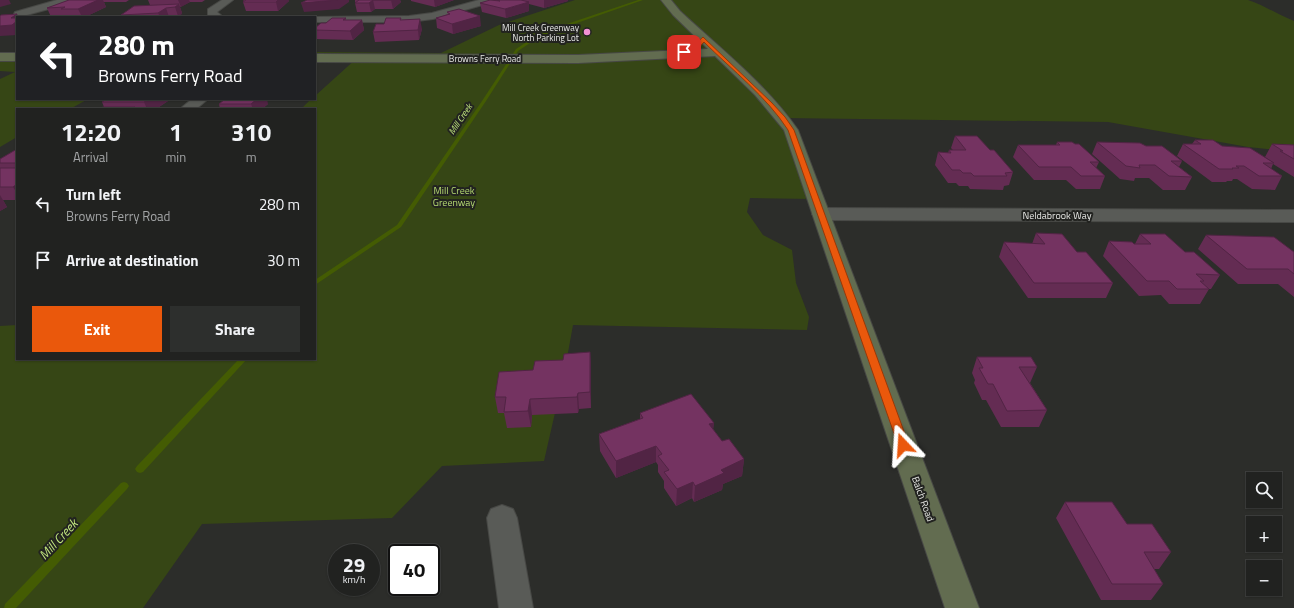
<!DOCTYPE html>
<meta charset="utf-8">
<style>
body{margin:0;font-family:"Titillium Web",sans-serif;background:#2d2f2d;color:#f1f3f6;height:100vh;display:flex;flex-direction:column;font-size:15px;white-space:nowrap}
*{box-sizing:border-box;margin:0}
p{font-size:13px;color:#a2a4a5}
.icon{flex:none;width:22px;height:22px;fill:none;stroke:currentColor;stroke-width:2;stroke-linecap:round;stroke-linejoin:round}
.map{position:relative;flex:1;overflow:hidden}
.panel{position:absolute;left:16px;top:108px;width:300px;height:252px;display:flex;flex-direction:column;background:#212220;border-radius:0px;box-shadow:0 1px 3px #0004,0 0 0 1px #3e3f3e}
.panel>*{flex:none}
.top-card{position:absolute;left:16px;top:16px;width:300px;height:84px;border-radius:0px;box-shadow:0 1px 3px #0004,0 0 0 1px #3e3f3e;background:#202124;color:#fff;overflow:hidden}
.controls{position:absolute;left:1246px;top:472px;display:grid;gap:8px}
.controls a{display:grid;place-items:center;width:36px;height:36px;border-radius:0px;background:#212220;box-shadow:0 1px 3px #0004,0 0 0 1px #3e3f3e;font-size:20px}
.speed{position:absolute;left:328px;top:544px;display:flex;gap:8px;font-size:20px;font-weight:700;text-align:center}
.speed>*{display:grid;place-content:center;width:52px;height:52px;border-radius:50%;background:#212220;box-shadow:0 1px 3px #0004,0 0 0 1px #3e3f3e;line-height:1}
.speed small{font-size:10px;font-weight:400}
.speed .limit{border:2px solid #111;border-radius:6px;background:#fff;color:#111}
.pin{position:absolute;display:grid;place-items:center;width:34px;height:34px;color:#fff;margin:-17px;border-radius:8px;box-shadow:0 2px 6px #0006}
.me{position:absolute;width:44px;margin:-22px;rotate:340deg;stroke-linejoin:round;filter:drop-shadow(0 0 3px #0008)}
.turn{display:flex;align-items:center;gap:14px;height:84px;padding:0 16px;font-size:18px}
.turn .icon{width:52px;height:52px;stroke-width:2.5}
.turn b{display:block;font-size:28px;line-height:34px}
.eta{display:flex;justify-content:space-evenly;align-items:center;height:68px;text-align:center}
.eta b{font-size:24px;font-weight:700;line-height:28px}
.cta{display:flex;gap:8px;margin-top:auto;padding:8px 16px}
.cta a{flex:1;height:46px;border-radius:0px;background:#ea580c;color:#fff;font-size:16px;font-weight:700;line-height:46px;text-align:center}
.cta a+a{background:#2d2f2d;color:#f1f3f6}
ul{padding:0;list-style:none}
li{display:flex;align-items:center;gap:12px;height:56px;padding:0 16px}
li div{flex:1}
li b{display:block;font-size:15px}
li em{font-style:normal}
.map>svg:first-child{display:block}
.green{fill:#364615}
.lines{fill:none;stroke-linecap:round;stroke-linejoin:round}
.stream{fill:#445c03;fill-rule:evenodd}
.street-casing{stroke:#474845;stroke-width:2}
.secondary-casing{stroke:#474845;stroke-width:2}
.street{fill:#595b57;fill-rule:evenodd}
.secondary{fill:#626c50;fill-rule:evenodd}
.wall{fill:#642c53}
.shaded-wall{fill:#512444}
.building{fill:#743361;stroke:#512444}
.route{fill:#ea580c;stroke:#983908}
.poi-dot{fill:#f491d4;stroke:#222320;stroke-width:1.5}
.labels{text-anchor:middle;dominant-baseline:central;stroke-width:4;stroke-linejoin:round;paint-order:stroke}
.far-poi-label{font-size:9px;fill:#e7e8e5;stroke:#222320;text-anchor:end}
.far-street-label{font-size:9px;fill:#e7e8e5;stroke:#222320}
.far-water-label{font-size:9px;font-style:italic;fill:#c3e97f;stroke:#222320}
.park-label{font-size:10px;fill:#b7dc73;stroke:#222320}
.street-label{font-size:10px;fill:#e7e8e5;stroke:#222320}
.near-water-label{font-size:13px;font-style:italic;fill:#c3e97f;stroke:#222320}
</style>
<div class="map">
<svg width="1294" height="608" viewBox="0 0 1294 608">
<rect width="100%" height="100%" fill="#2c2d2a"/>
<g class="green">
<path d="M575 0H1248C1264 5 1278 15 1294 21V152L1248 147 1108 122 783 118 815 199 750 198 747 212 763 235 792 250 796 283 809 317 807 330 573 325 565 369 544 461 442 466 392 518 202 524 143 608H0V326L17 325V359H315V109H301L311 99H315V96L357 58 315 55V52L441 53 499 25Z"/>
<polygon points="0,62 17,62 17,99 88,99 70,109 17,109 17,137 0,147 0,79 15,72 0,71"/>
</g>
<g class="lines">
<g class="stream">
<polygon points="638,0 643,0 554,31 536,39 518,51 486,101 401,227 315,285 315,280 397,225 482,101 516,49 534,37 552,29"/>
<polygon points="239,359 247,359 143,472 140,473 137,472 135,469 137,466"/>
<polygon points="124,482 127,483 129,486 127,489 16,608 4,608 5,604 121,483"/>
</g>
<defs>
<g id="street">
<polygon points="57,0 70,0 56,7 23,16 19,17 14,14 15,12"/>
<polygon points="222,0 233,0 217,12 223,17 208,17 208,9"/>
<polygon points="479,0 495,0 493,2 433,19 409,22 315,22 315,17 311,17 409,16 432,13"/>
<polygon points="192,99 208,99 196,109 180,109"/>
<polygon points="821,208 1294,210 1294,222 821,220 815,218 812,214 815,210"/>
<polygon points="502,505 513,509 517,518 533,608 499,608 487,518 491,509"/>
</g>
<g id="secondary">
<path d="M661 0H671L680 11C721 49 766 84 798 130L979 608H945L784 130 755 95 715 56 578 63 315 62V54L578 55 708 49 673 15Z"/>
<rect x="0" y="53" width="17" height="8"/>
</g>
</defs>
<use href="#street" class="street-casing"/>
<use href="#secondary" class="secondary-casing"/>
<use href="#street" class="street"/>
<use href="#secondary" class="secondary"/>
</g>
<g class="wall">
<polygon points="69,0 129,0 126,2 104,2 106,7 85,17 51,17 47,8"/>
<polygon points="148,0 205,0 202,2 190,2 180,7 182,13 179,16 176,16 122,17 121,15 150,5"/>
<polygon points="243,0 288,0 289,1 278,11 246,11 243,2 244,1"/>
<polygon points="355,0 400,0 401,2 393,9 375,9 371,12 357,12 355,3"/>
<polygon points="411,0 454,0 435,7 411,1"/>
<polygon points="497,0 568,0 568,1 544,8 529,4 529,11 506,18 482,12 480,3"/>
<polygon points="447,12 481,26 453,34 437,28 436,18 448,14"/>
<polygon points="346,18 346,20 362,20 364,30 353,40 315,39 315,28 326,23"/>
<polygon points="401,20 422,29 419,40 375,42 373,32 384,24"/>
<polygon points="168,101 156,109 99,109 104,107 102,102"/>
<polygon points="219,104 268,104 262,109 220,109"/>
<polygon points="955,136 990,150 1013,172 1009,185 1004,186 1003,190 970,189 968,186 959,186 956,183 948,183 935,165 938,152 948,153 949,150 953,150 951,148"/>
<polygon points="1195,140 1222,146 1273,163 1274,163 1265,157 1272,144 1294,145 1294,177 1273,164 1271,169 1282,176 1275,190 1252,189 1237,179 1233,179 1232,181 1227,181 1226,182 1212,182 1177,156 1183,144 1192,144"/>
<polygon points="1057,142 1075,144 1099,162 1096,168 1105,176 1100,189 1076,189 1066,180 1034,180 1013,157 1018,145 1056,145"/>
<polygon points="1097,142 1182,161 1179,167 1192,177 1185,190 1163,190 1149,178 1135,178 1134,181 1120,179 1092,154"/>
<polygon points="17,149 17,200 3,200 7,207 0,211 0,159"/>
<polygon points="1036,233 1077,252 1113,283 1106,298 1028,298 999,257 1004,242 1032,244"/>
<polygon points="1140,234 1185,252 1220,275 1211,289 1209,289 1200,304 1169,304 1161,295 1139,296 1103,256 1109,241 1135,244"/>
<polygon points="1206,235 1294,252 1294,297 1278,284 1238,284 1198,249"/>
<polygon points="590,352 591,368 591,408 579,409 578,413 532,415 531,427 507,428 504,413 498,413 495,397 533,370 563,360"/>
<polygon points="977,357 1037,367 1030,383 1047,410 1039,427 1001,427 986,400 982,400 974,383 975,380 972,373"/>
<polygon points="640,413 714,423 713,429 722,441 744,459 742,476 723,484 722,490 694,502 692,498 676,506 664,488 664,481 658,472 658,465 656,462 616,478 600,451 599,434 640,419"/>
<polygon points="1065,502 1127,524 1171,552 1159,569 1154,569 1163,584 1151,600 1101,600 1056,518"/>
</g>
<g class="shaded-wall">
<polygon points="0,0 9,0 11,4 0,7"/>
<polygon points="98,0 103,0 106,7 85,17 82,17 78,9"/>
<polygon points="178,0 189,0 190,2 181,7"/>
<polygon points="278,0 288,0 289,1 278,11 276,2"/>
<polygon points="338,0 349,0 349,2 339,9 304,12 301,3"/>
<polygon points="373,0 375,9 371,12 369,3"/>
<polygon points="391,0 400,0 401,2 393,9"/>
<polygon points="434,0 454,0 435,7"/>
<polygon points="544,0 568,0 568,1 544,8"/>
<polygon points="529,2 529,11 506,18 505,9"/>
<polygon points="179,4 182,13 178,16 175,7"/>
<polygon points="166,8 169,17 160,17 158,13"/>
<polygon points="17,14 19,17 17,17 17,35 0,36 0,26"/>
<polygon points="480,16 481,26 453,34 452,24"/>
<polygon points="420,19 422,29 419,40 418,30"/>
<polygon points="362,20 364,30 353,40 350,31"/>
<polygon points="149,99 167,99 168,101 156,109 147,109 144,102"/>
<polygon points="257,99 267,99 268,104 262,109 253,109 251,104"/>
<polygon points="17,184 17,193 13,187"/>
<polygon points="0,195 7,207 0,211"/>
<polygon points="590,352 591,368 591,408 590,392"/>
<polygon points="578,393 579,409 578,413 577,397"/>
<polygon points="530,399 532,415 531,427 528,411"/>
<polygon points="714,423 712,439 709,424"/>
<polygon points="656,446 656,462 616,478 616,461"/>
<polygon points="744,459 742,476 723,484 722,490 694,502 695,486 721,470"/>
<polygon points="693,482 692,498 676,506 677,489"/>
</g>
<g class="building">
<polygon points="69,0 98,0 78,9 61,9 65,7 47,8"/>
<polygon points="246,0 278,0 276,2 243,2"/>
<polygon points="307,0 338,0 301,3"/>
<polygon points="359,0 391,0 373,0 369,3 355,3"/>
<polygon points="490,0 500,1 497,0 521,0 529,2 505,9 480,3"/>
<polygon points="179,4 175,7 166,8 158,13 121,15 134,6"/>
<polygon points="459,9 480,16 452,24 436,18 450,14 447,12"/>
<polygon points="17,14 11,18 17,18 17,21 12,25 0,26 0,16 1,15"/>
<polygon points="181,15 189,17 175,17"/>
<polygon points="332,18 346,18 343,20 362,20 350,31 315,30 315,28 321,23 326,23"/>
<polygon points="386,18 401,18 400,20 420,19 418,30 373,32 376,24 384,24"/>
<polygon points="107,99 149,99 144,102 102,102"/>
<polygon points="225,99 257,99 251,104 219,104"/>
<polygon points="103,107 135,107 132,109 99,109"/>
<polygon points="214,108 254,109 213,109"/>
<polygon points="955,136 977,136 990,150 994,150 1013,172 1005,173 1007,176 974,176 971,173 963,173 960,170 952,170 938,152 951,153 949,150 966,150"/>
<polygon points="1195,140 1213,140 1222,146 1250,148 1274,163 1263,163 1282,176 1259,176 1244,166 1236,166 1239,168 1232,168 1233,169 1219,169 1183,144 1201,144"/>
<polygon points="1057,142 1072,142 1075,144 1079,144 1099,162 1090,162 1105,176 1081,176 1071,167 1039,167 1018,145 1060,145"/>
<polygon points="1097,142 1140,143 1146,146 1162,146 1182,161 1171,161 1192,177 1169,176 1155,165 1139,165 1140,168 1126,166"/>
<polygon points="1272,144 1294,145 1294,159 1280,151 1283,151"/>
<polygon points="17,149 17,163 0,163 0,159"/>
<polygon points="0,168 17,168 17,184 13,187 0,187"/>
<polygon points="1036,233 1062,234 1077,252 1086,252 1113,283 1034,283 1004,242 1045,244"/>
<polygon points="1140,234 1165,234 1185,252 1194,252 1220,275 1196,274 1204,281 1200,281 1209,289 1177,289 1169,281 1147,281 1109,241 1132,242 1134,244 1151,244"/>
<polygon points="1206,235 1274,237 1294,252 1294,274 1288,269 1247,269"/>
<polygon points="590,352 590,392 578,393 577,397 530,399 528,411 504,412 506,397 495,397 499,372 533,370 535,361 563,360 564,354"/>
<polygon points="977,357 1031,357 1037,367 1019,367 1047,410 1007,411 993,384 988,384 979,368 983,368"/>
<polygon points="691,394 714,423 709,424 722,441 729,439 744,459 721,470 724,473 695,486 693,482 677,489 664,472 669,470 658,456 662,454 656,446 616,461 599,434 643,418 640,413"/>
<polygon points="1065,502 1112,502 1127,524 1152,524 1171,552 1144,552 1163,584 1112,584"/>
</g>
<path class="route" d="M703 37 772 103 785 117 794 130 909 445 907 448H899L898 445 788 130C767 97 732 70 704 42L697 50 682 53V51C697 47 694 45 703 37Z"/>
<circle class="poi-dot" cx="587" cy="32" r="4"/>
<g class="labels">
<g class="far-poi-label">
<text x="579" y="27">Mill Creek Greenway<tspan x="579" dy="10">North Parking Lot</tspan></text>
</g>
<g class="far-street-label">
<text x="485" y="58">Browns Ferry Road</text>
</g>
<g class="far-water-label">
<text transform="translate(460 119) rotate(-56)">Mill Creek</text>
</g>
<g class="park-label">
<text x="454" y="190">Mill Creek<tspan x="454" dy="12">Greenway</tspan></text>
</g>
<g class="street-label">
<text x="1057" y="215">Neldabrook Way</text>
<text transform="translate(923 499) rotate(70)">Balch Road</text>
</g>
<g class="near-water-label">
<text transform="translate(58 539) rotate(-47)">Mill Creek</text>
</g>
</g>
</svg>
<div class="controls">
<a><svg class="icon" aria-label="search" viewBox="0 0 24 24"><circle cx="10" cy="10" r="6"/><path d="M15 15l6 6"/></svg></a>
<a>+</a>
<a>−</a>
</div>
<div class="speed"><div>29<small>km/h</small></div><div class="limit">40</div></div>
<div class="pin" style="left:684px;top:52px;background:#d93025"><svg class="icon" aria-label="arrive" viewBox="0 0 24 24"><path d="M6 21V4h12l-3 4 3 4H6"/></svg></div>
<svg class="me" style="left:903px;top:445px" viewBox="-20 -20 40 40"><path d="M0-17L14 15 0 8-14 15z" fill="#ea580c" stroke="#fff" stroke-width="4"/></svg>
<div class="top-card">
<div class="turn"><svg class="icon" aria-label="left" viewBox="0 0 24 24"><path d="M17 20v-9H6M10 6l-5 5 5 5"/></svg><div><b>280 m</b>Browns Ferry Road</div></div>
</div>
<section class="panel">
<div class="eta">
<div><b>12:20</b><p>Arrival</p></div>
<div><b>1</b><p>min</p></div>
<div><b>310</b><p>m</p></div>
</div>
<ul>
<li><svg class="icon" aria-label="left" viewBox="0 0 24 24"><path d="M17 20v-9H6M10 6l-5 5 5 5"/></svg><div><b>Turn left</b><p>Browns Ferry Road</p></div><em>280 m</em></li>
<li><svg class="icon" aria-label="arrive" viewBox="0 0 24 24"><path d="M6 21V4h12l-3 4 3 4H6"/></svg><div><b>Arrive at destination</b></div><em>30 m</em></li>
</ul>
<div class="cta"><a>Exit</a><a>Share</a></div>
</section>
</div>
